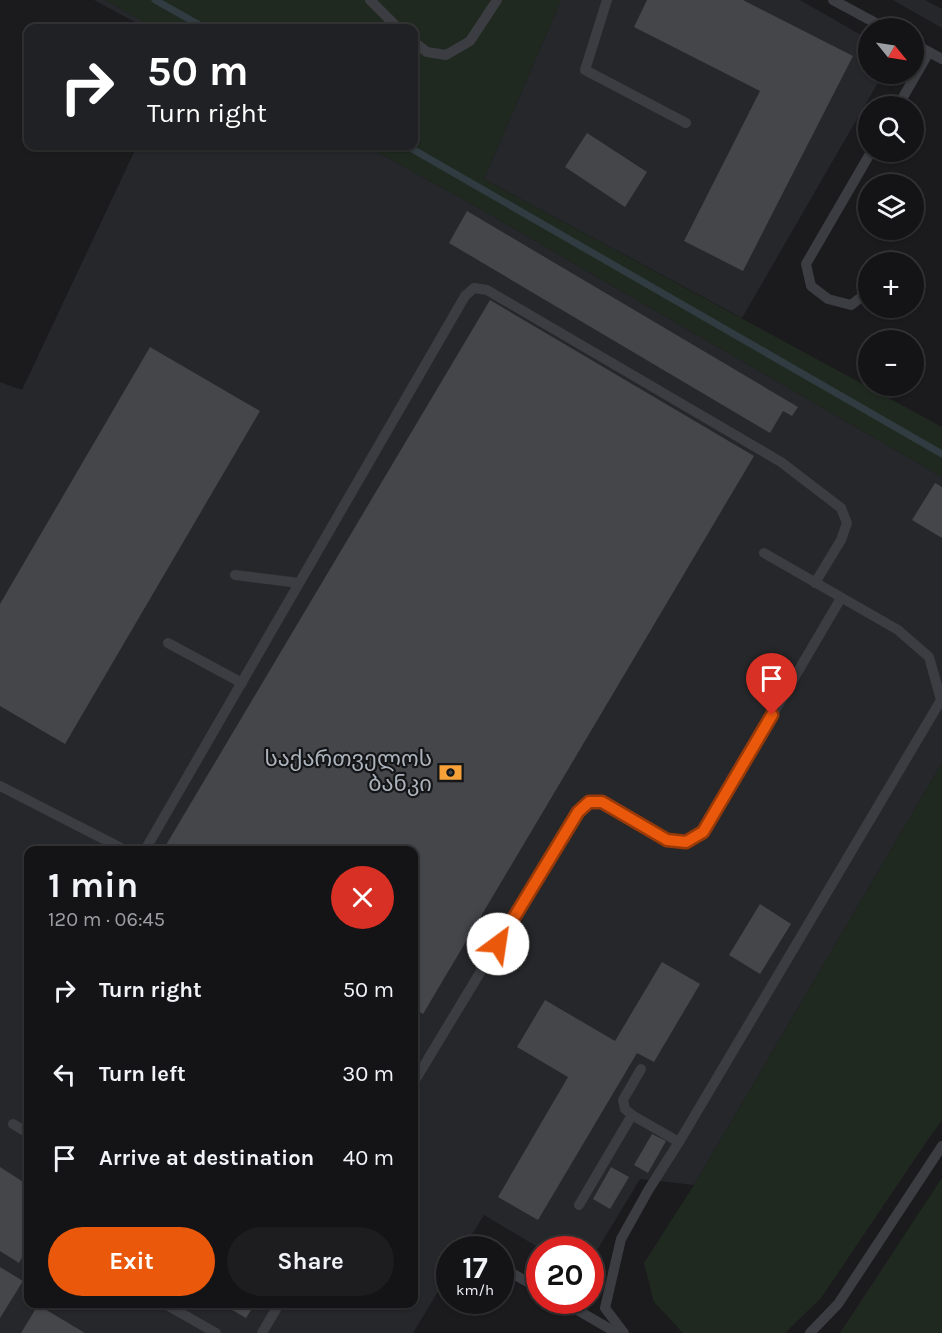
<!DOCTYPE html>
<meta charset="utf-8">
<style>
body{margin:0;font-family:Karla,"Noto Sans Georgian",sans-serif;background:#1d1d1f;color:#f1f3f6;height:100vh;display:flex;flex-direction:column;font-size:22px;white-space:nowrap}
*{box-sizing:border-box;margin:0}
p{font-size:20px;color:#9d9ea1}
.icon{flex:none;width:33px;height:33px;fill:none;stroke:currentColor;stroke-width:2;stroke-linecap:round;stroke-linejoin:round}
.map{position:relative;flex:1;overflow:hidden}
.details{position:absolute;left:24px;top:846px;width:394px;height:462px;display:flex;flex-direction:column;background:#141416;border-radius:12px;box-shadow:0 2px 4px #0004,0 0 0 2px #333335}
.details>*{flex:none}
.hud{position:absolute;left:24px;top:24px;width:394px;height:126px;border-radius:12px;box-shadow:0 2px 4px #0004,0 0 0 2px #333335;background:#202124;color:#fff;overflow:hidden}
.needle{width:39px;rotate:120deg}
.tools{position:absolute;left:858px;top:18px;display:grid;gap:12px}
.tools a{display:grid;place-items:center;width:66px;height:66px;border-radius:50%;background:#141416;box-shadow:0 2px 4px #0004,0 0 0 2px #333335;font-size:30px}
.speed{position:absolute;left:436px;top:1236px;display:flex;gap:12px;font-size:30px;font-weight:700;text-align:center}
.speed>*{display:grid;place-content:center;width:78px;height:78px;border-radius:50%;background:#141416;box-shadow:0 2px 4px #0004,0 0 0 2px #333335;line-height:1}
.speed small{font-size:15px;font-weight:400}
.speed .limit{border:9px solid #d22;background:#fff;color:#111}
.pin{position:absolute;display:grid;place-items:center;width:51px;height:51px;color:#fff;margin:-62px -26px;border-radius:50% 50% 50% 0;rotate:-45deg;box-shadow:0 0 6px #0007}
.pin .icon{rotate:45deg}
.me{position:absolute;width:66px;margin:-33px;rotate:31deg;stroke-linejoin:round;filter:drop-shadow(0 0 4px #0008)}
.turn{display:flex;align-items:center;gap:21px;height:126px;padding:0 24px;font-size:27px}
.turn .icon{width:78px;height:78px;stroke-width:2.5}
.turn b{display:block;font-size:42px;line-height:51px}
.round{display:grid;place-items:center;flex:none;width:63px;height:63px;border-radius:32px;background:#1d1d1f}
.summary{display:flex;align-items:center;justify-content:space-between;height:102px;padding:0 24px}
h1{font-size:36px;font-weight:700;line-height:45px}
.cta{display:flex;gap:12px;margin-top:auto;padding:12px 24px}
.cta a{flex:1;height:69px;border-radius:36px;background:#ea580c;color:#fff;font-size:24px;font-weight:700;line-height:69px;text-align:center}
.cta a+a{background:#1d1d1f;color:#f1f3f6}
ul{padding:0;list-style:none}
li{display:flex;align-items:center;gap:18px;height:84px;padding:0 24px}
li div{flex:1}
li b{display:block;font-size:22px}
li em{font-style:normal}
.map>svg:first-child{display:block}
.built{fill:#26272a;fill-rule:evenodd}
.green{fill:#202920}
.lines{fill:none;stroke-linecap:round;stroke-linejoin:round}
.stream{stroke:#303c42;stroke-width:7}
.building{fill:#45464a}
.lane{stroke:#3b3d42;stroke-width:10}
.route-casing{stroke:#983908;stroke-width:15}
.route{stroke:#ea580c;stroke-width:10}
.labels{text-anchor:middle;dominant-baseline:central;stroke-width:4.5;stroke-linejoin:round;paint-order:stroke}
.poi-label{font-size:22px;fill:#adb4bd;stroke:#151618;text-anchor:end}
</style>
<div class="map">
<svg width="942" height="1333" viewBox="0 0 942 1333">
<rect width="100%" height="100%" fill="#1b1b1d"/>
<g class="built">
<polygon points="94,0 105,0 155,28 146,28"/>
<polygon points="561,0 800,0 868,39 868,74 883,74 742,318 484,179"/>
<polygon points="893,0 925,0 942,9 942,28"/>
<path d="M137 146H366L463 199 942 477V763L694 1185 640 1179 596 1252 591 1254V1250L541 1249 484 1215 463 1249 450 1250V1272L413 1333H0V382L22 390ZM28 850H414V1304H28Z"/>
</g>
<g class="green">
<polygon points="105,0 561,0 484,179 942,427 942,477 463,199 366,146 414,146 414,28 155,28"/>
<polygon points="942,763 942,1120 927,1141 821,1298 785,1333 683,1333 654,1302 644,1263 694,1185"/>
<polygon points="942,1178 942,1333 840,1333"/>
</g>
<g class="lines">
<g class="stream">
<polyline points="155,0 205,28"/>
<polyline points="407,146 942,454"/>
</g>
</g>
<g class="building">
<polygon points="647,0 743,0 853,56 743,271 684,241 760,91 634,27"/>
<polygon points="587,133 647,172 625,207 565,167"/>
<polygon points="467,211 798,407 792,416 783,411 770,433 449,243"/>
<polygon points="490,300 754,456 423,1014 414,1009 414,850 163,850"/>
<polygon points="150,347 260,411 65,744 0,706 0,604"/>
<polygon points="935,483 942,487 942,538 912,520"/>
<polygon points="760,904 791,924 760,974 729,955"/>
<polygon points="662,962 700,984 654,1062 637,1053 538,1220 498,1197 568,1077 517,1047 545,1000 615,1041"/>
<polygon points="652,1134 666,1141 648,1173 634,1165"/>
<polygon points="0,1167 28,1185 28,1247 19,1263 0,1251"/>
<polygon points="611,1167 629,1177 610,1209 593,1199"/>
<polygon points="0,1267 23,1281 0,1318"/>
<polygon points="222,1304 255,1304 246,1318"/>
<polygon points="38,1305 85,1333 21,1333"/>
</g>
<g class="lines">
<g class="lane">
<polyline points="370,0 398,28"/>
<polyline points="607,0 585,70 686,123"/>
<polyline points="833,0 885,28"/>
<polyline points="414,42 427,52 446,55 470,41 497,0"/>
<polyline points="914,44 942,59"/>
<polyline points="898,106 929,52"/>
<polyline points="868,292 851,305 828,299 811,286 806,264 871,152"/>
<polyline points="235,575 299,583"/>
<polyline points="168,643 242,683"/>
<polyline points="0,786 125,850"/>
<polyline points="145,850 465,296 474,288 487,290 781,462 841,508 847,523 841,540 815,583"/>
<polyline points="641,1069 623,1100 625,1109 632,1115 679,1142"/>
<polyline points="414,1082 577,812 589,802 602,802 667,840 686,842 703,833 841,598"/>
<polyline points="13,1124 28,1133"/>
<polyline points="579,1205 632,1115"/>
<polyline points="501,1267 540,1289"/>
<polyline points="560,1300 617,1333"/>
<polyline points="165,1304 216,1333"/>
<polyline points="262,1333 279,1304"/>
<polyline points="624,1333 605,1308 621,1239 649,1189 679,1142 941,700 929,657 898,630 764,553"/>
<polyline points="810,1333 838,1304 942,1146"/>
</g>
</g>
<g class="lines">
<defs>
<polyline id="route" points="498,944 578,812 589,802 602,802 667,840 686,842 703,832 772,715"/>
</defs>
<use href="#route" class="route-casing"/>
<use href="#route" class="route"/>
</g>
<defs>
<symbol id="bank-bare" viewBox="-9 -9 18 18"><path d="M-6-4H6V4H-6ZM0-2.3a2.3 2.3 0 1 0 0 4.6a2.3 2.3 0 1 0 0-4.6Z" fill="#f7a139" stroke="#151618" stroke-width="2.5" paint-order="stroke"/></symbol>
</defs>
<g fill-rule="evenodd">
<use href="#bank-bare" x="434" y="756" width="33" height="33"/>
</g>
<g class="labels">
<g class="poi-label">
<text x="432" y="759">საქართველოს<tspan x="432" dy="25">ბანკი</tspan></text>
</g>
</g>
</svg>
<div class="tools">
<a><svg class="needle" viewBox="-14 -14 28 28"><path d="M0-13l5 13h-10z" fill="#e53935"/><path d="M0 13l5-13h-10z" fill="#9d9ea1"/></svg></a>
<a><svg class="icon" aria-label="search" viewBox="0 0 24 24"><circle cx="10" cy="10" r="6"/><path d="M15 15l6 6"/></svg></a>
<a><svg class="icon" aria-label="layers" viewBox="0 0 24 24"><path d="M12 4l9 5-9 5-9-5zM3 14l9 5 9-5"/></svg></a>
<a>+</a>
<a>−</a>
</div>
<div class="speed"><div>17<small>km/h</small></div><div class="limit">20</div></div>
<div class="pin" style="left:772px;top:715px;background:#d93025"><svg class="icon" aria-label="arrive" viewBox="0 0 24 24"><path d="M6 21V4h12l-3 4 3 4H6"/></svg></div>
<svg class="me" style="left:498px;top:944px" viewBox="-20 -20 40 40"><circle r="19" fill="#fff"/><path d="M0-13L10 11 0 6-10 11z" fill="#ea580c"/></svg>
<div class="hud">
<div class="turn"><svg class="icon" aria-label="right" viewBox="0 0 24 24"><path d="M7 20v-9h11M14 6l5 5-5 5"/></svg><div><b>50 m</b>Turn right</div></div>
</div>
<section class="details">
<div class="summary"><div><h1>1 min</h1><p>120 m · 06:45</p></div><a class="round" style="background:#d93025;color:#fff"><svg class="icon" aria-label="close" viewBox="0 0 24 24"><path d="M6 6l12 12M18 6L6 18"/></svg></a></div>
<ul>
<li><svg class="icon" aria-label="right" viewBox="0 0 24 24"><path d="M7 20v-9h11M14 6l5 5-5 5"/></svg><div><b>Turn right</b></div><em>50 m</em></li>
<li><svg class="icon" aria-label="left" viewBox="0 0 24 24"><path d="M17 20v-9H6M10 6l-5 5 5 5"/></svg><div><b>Turn left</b></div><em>30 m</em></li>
<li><svg class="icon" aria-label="arrive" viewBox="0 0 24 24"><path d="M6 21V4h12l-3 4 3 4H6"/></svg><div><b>Arrive at destination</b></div><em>40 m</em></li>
</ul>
<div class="cta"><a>Exit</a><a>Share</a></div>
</section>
</div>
